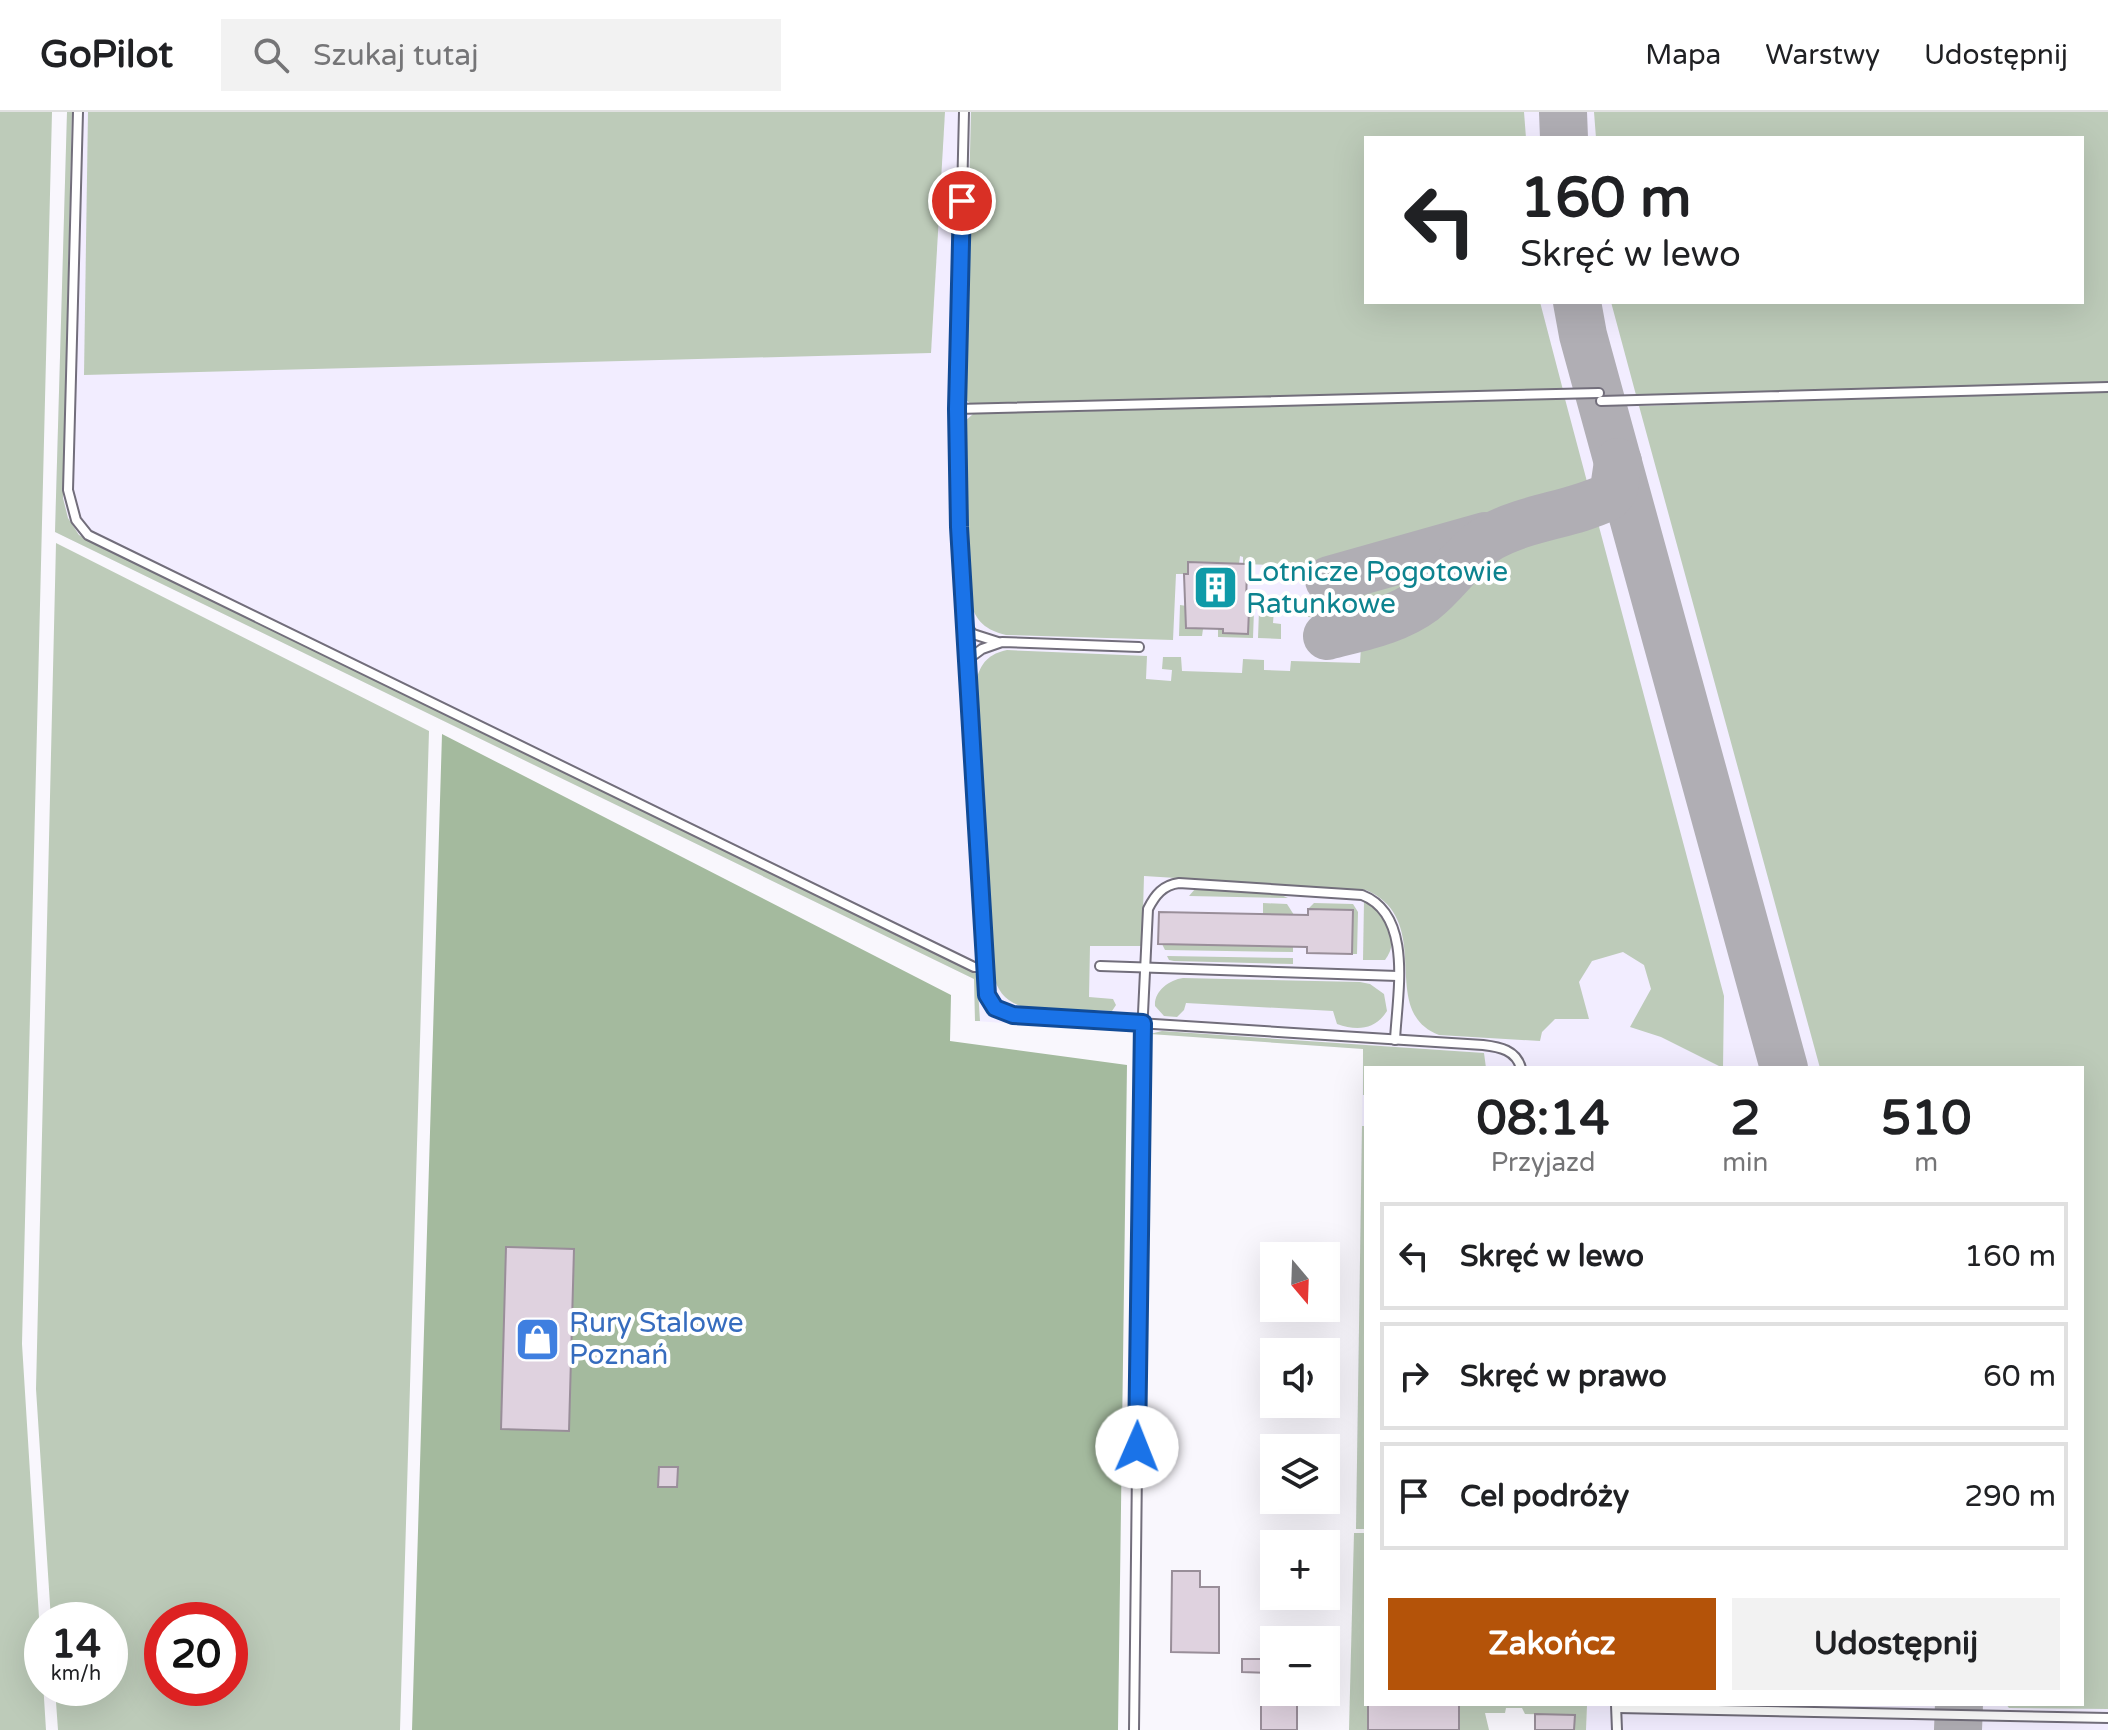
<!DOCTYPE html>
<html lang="pl">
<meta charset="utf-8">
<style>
body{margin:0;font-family:"Varela Round",sans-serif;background:#f2f2f2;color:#202124;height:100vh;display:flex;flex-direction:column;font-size:30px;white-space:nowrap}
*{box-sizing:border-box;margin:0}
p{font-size:26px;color:#757577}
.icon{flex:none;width:44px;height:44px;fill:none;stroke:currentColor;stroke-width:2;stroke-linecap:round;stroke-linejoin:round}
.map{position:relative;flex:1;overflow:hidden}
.panel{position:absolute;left:1364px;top:954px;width:720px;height:640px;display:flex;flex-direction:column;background:#fff;border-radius:0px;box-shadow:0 8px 32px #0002}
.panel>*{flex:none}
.guide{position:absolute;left:1364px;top:24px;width:720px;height:168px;border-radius:0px;box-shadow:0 8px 32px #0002;background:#fff;color:#202124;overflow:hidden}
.needle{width:52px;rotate:161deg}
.fabs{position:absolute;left:1260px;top:1130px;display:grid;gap:16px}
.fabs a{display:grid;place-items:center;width:80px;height:80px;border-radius:0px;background:#fff;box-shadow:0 8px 32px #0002;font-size:40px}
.speed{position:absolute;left:24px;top:1490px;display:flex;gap:16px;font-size:40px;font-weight:700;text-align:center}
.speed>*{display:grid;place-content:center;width:104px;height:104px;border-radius:50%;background:#fff;box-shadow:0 8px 32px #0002;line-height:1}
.speed small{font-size:20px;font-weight:400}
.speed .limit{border:12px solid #d22;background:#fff;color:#111}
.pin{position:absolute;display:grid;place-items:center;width:68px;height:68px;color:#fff;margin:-34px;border:4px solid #fff;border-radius:50%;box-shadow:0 2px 8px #0007}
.me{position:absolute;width:88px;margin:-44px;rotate:1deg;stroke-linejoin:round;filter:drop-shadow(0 0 6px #0008)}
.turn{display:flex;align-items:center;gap:28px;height:168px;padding:0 24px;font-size:36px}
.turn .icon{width:104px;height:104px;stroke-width:2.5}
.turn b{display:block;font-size:56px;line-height:68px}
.eta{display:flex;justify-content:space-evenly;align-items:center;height:136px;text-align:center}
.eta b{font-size:48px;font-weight:800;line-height:56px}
.cta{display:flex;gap:16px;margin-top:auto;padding:16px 24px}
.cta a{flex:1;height:92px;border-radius:0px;background:#b45309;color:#fff;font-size:32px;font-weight:800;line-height:92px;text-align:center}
.cta a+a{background:#f2f2f2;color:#202124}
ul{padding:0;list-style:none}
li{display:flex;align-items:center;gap:24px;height:108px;margin:0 16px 12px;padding:0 8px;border:4px solid #e0e0e0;border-radius:0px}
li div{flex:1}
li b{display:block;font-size:30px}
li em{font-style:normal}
header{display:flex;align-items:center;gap:48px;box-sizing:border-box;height:112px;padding:0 40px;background:#fff;border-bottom:2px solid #e0e0e0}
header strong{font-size:38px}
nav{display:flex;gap:44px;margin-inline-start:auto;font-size:28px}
.search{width:560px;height:72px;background:#f2f2f2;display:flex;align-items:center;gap:20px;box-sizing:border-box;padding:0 28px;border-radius:0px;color:#757577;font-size:30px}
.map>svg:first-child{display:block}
.built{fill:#f2edff;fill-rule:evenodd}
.green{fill:#bdcbb9;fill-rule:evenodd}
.forest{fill:#a4ba9e}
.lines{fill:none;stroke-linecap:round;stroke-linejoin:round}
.taxiway{stroke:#b0aeb4;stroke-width:48}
.building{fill:#dfd2df;stroke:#998e99;stroke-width:2}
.lane-casing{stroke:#726e7b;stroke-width:12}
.lane{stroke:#fff;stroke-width:8}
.route-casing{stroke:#114b97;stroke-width:20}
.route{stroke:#1a73e8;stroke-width:14}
.labels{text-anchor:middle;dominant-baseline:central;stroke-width:8;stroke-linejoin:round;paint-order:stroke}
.culture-label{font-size:28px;fill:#0d838f;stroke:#fff;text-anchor:start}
.shop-label{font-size:28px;fill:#366cbe;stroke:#fff;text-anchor:start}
</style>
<header>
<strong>GoPilot</strong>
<div class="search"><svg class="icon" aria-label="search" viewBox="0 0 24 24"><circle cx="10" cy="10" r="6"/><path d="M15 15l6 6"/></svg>Szukaj tutaj</div>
<nav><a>Mapa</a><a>Warstwy</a><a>Udostępnij</a></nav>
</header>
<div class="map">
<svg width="2108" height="1618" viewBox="0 0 2108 1618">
<rect width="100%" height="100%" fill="#f9f7fd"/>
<path class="built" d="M67 0H2108V1618H1586L1587 1592H2082V956H1366V1417H1356L1363 937 975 909 974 867 55 420ZM1366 26H2082V190H1366Z"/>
<g class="green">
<polygon points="0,0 52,0 22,1232 46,1618 0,1618"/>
<polygon points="67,0 72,0 63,386 68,406 79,423 977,862 980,909 975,909 974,867 55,420"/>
<polygon points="88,0 945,0 931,241 84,263"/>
<polygon points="971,0 1524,0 1526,26 1366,26 1366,190 1540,190 1563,278 973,294 964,286"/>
<polygon points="1594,0 2108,0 2108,271 1636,283 1611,190 2082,190 2082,26 1596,26"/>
<polygon points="2108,280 2108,1597 2009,1596 2006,1592 2082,1592 2082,956 1820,956 1639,294"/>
<path d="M1565 287 1724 884 1723 956 1661 925 1630 915 1651 877 1644 853 1623 840 1592 849 1579 870 1589 907H1555L1542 920 1540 929 1439 923C1376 899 1437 809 1366 778L1144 764 1142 834H1090L1089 885 1113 887 1116 893 1112 899 1027 896C1007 891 998 881 993 862L976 569C981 550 989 542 1007 538L1147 544 1146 567 1171 569 1172 558 1162 557 1163 545H1181L1182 559 1242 561 1243 547 1264 548V558L1290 559 1291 549 1360 551 1361 535 1327 534 1328 506 1308 505V494H1328L1329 455 1243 452V445L1240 444 1239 452 1189 450 1188 462H1176L1173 528 1006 523C986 518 976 510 970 489L964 310 973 302Z"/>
<path d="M56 431 429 619 400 1618H58L55 1576H110V1508H51L36 1277ZM230 1508V1576H162V1508Z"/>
<polygon points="1180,493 1187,494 1186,516 1203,517 1202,524 1179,524"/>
<polygon points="1249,497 1254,498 1253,526 1218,525 1218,517 1223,517 1223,521 1248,521"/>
<polygon points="1259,498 1274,498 1273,511 1281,512 1281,527 1258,526"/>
<polygon points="1195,777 1279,782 1288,786 1189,784"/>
<path d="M1364 789C1385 800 1402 826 1385 848H1363Z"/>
<polygon points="1263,791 1287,792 1294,803 1263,802"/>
<polygon points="1314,791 1353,792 1358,800 1357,842 1352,842 1352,798 1308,797"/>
<polygon points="1162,832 1293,835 1293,840 1165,838"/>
<polygon points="1167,844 1293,846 1293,852 1174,849 1169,848"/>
<path d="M1183 866 1360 870 1370 872 1384 882 1387 899C1375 918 1357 919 1337 912L1333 899 1186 891 1184 898 1177 905 1164 904 1155 894C1154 879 1169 868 1183 866Z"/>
<polygon points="1162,919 1484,941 1486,956 1366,956 1366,983 1363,983 1363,937 1150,922"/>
<polygon points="1362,1014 1366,1014 1366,1417 1356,1417"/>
<polygon points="1354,1421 1366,1421 1368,1618 1349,1618"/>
<polygon points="1459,1592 1587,1594 1586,1618 1574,1618 1574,1603 1525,1602 1522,1596 1506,1596 1505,1601 1485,1601 1489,1618 1459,1618"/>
</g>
<polygon class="forest" points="442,622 951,883 950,929 1127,953 1118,1618 412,1618"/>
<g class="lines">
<g class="taxiway">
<polyline points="1563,0 1564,26"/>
<polyline points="1577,190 1583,223 1784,956"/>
<polyline points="1329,468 1485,424"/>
<path d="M1327 524C1361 515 1396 509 1424 488 1448 469 1465 440 1491 425 1527 405 1571 403 1608 385L1614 377 1618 350"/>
<polyline points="1958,1618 1959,1592"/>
</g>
</g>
<g class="building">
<polygon points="1188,450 1247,452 1246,497 1249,497 1248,522 1223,521 1223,517 1186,516 1184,462 1188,462"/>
<polygon points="1308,797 1353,798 1352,842 1307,841 1307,835 1158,832 1159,800 1308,803"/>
<polygon points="506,1135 574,1137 569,1319 501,1317"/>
<polygon points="659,1355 678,1355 677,1375 658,1375"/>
<polygon points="1172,1459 1200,1459 1200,1475 1219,1475 1219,1541 1171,1540"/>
<polygon points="1242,1547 1271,1547 1270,1561 1242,1560"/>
<polygon points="1261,1592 1297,1593 1297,1618 1261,1618"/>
<rect x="1368" y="1592" width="91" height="26"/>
<polygon points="1535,1602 1575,1603 1574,1618 1535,1618"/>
</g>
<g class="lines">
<defs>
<g id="lane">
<polyline points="78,0 68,378 76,408 88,423 974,855 985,855"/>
<path d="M964 0 957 297 959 415 985 855 990 890 1003 901 1013 903 1483 933C1500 935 1516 938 1521 956"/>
<polyline points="1601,289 2108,275"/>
<polyline points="957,297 1599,281"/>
<polyline points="965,513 973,522 998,530"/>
<polyline points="967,548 982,537 1002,530 1139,535"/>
<polyline points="1100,854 1398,864"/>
<polyline points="1616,1593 1617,1618"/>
<polyline points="1618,1596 2108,1606"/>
<path d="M1134 1618 1142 922 1148 797C1155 783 1163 773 1179 771L1362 783C1414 803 1397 884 1395 928"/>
</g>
</defs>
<use href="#lane" class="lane-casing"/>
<use href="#lane" class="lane"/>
</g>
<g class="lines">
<defs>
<polyline id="route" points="962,89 957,297 959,415 987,883 995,896 1013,903 1143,911 1137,1335"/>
</defs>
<use href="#route" class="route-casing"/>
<use href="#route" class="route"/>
</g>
<defs>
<symbol id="building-square" viewBox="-11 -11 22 22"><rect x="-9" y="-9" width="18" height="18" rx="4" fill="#0f9aa8" stroke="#fff"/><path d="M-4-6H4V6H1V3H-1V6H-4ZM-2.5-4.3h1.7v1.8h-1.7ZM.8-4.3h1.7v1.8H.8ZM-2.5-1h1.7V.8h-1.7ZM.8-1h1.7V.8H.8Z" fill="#fff"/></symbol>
<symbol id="shop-square" viewBox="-11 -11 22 22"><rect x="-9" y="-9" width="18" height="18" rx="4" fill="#3f7fe0" stroke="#fff"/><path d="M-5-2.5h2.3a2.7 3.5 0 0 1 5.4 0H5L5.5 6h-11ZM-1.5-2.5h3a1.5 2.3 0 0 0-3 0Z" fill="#fff"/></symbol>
</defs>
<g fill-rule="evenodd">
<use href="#building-square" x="1190" y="450" width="51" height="51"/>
<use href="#shop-square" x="512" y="1202" width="51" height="51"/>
</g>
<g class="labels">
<g class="culture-label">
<text x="1246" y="460">Lotnicze Pogotowie<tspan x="1246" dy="32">Ratunkowe</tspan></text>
</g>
<g class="shop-label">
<text x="569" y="1211">Rury Stalowe<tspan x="569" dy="32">Poznań</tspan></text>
</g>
</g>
</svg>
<div class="fabs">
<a><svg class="needle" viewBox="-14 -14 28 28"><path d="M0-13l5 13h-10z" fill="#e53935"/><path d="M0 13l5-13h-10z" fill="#757577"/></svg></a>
<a><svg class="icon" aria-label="sound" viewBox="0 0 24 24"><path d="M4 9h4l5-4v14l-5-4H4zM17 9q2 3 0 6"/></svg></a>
<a><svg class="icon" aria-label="layers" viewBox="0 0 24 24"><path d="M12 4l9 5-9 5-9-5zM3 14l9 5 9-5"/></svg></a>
<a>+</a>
<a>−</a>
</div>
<div class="speed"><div>14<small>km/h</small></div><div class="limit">20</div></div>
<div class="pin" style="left:962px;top:89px;background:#d93025"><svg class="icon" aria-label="arrive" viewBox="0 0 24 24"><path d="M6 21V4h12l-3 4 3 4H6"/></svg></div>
<svg class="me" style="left:1137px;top:1335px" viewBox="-20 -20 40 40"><circle r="19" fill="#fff"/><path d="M0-13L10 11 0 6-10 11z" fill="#1a73e8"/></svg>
<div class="guide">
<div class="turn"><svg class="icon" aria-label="left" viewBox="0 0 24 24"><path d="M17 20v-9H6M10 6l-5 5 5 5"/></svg><div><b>160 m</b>Skręć w lewo</div></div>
</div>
<section class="panel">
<div class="eta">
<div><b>08:14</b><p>Przyjazd</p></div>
<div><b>2</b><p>min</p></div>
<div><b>510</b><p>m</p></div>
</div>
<ul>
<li><svg class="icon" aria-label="left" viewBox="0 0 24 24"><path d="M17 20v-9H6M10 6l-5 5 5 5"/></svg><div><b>Skręć w lewo</b></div><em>160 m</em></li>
<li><svg class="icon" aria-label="right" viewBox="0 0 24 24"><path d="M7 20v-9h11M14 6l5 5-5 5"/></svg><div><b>Skręć w prawo</b></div><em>60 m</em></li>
<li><svg class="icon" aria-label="arrive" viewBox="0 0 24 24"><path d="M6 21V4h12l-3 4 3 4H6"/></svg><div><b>Cel podróży</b></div><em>290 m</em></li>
</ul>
<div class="cta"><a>Zakończ</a><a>Udostępnij</a></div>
</section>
</div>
